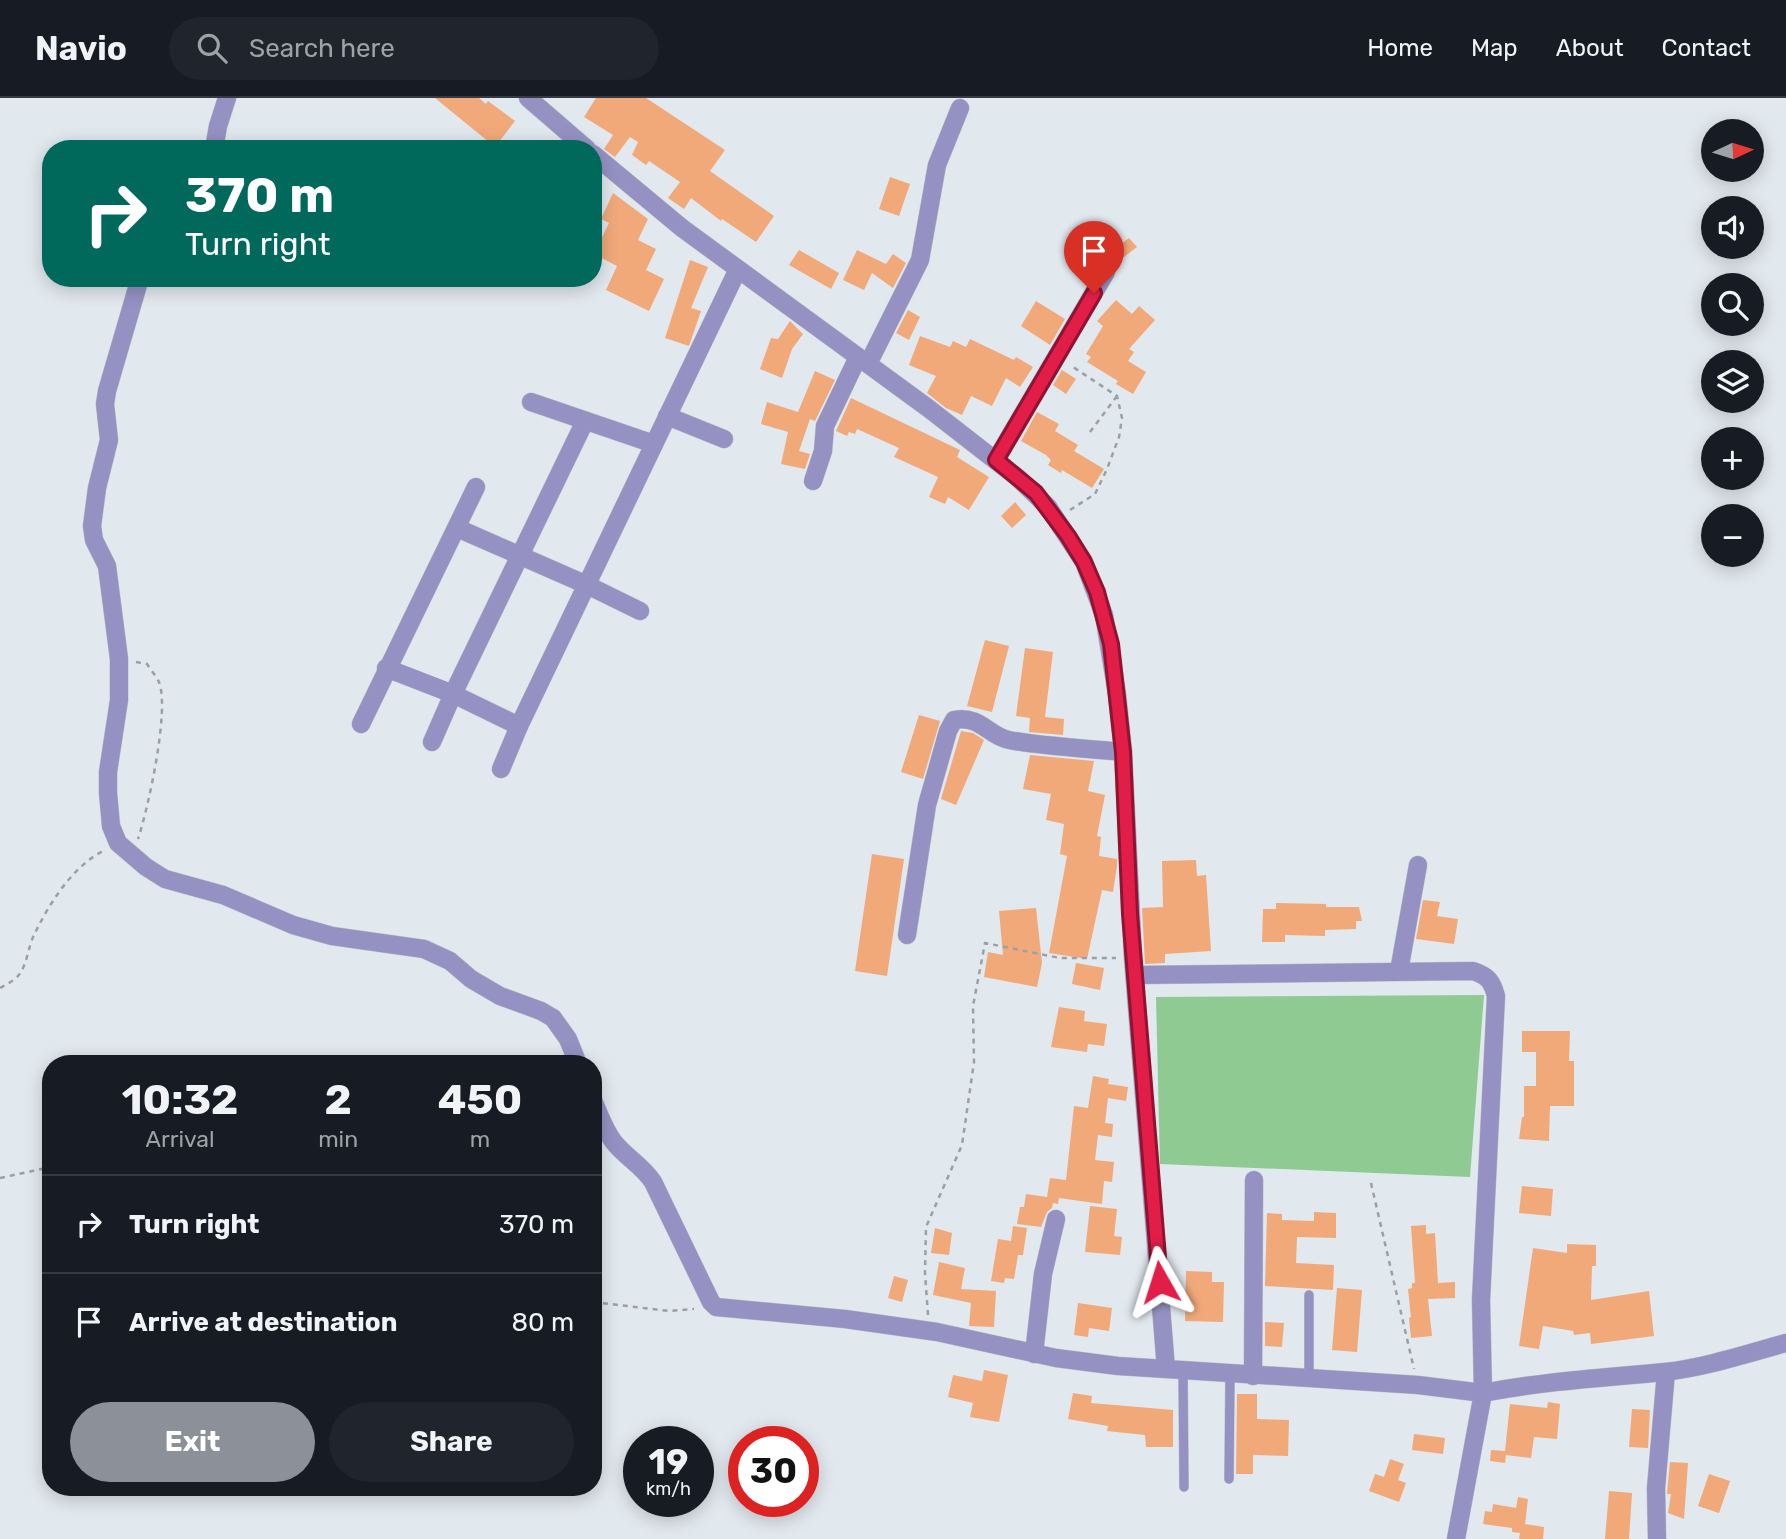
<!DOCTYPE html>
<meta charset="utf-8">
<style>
body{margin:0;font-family:Rubik,sans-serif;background:#20242c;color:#f1f3f6;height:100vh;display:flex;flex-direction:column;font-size:26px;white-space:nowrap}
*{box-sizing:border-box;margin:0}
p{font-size:23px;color:#9ea1a6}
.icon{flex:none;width:38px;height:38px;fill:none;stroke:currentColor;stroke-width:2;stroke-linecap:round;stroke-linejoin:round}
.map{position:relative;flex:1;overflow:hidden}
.sheet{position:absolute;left:42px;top:957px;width:560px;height:441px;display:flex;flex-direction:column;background:#171b24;border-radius:28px;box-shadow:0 4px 18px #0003}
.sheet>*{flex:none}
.hud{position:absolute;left:42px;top:42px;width:560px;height:147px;border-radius:28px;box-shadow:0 4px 18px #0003;background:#00695c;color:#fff;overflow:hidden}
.needle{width:46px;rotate:86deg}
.buttons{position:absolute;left:1701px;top:21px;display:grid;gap:14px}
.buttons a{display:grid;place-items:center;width:63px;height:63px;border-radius:50%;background:#171b24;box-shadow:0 4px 18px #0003;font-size:35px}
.speed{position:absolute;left:623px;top:1328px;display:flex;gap:14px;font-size:35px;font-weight:700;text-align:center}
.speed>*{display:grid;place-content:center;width:91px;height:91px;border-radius:50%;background:#171b24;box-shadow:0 4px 18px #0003;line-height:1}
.speed small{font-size:18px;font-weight:400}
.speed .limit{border:10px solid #d22;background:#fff;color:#111}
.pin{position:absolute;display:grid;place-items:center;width:60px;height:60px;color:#fff;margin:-72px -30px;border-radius:50% 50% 50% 0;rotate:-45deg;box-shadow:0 0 7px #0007}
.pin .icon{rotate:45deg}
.me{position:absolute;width:77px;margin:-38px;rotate:354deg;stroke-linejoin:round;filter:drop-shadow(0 0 5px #0008)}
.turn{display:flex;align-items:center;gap:24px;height:147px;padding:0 28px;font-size:32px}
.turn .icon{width:91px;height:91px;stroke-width:2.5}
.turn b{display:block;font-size:49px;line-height:60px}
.eta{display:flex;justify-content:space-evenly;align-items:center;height:119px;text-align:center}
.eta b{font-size:42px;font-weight:700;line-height:49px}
.primary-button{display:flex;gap:14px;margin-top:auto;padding:14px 28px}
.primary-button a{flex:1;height:80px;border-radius:42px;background:#8c9099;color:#fff;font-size:28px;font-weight:700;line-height:80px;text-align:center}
.primary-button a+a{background:#20242c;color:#f1f3f6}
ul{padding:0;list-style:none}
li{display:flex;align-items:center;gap:21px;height:98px;padding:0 28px;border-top:2px solid #363941}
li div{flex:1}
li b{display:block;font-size:26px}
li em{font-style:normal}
header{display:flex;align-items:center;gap:42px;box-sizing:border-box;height:98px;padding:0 35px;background:#171b24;border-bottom:2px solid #363941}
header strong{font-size:33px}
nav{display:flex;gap:38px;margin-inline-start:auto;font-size:24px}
.search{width:490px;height:63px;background:#20242c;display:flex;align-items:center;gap:18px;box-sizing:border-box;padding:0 24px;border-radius:38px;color:#9ea1a6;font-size:26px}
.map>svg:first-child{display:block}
.green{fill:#8fca93}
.building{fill:#f1a97a}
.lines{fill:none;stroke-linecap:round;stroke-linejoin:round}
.service-casing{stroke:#bdc3c8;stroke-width:10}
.minor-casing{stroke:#bdc3c8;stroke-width:19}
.tertiary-casing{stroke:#bdc3c8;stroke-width:19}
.path{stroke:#9aa0a4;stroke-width:2.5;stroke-dasharray:5 5;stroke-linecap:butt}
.service{stroke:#9591c3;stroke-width:9}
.minor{stroke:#9591c3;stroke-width:18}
.tertiary{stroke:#9591c3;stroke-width:18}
.route-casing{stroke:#92132f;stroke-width:18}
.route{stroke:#e11d48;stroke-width:12}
</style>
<header>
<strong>Navio</strong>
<div class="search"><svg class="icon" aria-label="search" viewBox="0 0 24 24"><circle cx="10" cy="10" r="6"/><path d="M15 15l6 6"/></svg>Search here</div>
<nav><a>Home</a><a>Map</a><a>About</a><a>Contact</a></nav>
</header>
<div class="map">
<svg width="1786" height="1441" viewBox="0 0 1786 1441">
<rect width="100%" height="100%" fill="#e1e8ee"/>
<polygon class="green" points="1484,897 1470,1079 1160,1066 1156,899"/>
<g class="building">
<polygon points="435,0 479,0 486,6 488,3 515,23 495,49"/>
<polygon points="596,0 646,0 725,52 710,73 774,118 756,144 722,121 721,123 691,100 684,111 668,100 680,84 649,63 646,67 632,57 638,44 630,39 615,59 604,51 613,37 584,19"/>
<polygon points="890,79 910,86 899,118 879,111"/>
<polygon points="613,95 648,121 638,142 656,151 646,172 664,181 649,213 606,192 617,168 594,156 609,125 601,121"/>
<polygon points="1129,140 1137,149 1120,162 1113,152"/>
<polygon points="799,152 839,175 831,191 789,167"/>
<polygon points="857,152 886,166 893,156 906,165 893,190 872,175 864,192 843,182"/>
<polygon points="690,162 708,169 691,210 701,213 689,248 665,240"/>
<polygon points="1116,202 1132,216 1139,208 1155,222 1129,251 1134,254 1128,263 1146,274 1133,296 1116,286 1118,283 1087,264 1091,259 1086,256 1103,228 1097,223"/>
<polygon points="1036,203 1065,221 1050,247 1021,228"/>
<polygon points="908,212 920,219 909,242 896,235"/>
<polygon points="790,223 803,236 792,251 782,280 760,271 771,240 778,241"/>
<polygon points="920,238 950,249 953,243 966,249 970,241 1014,262 1016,259 1033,269 1020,289 1006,280 992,308 971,298 962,317 946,310 927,295 936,278 909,267"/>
<polygon points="1062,272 1076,281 1066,296 1053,287"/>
<polygon points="815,273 835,282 815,323 810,321 799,353 810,356 805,371 781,366 788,334 761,326 767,304 798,314"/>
<polygon points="851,300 960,352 957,359 989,379 969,412 948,399 945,406 929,399 938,379 894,359 899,350 857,331 855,336 849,334 847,338 836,333"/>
<polygon points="1037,314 1059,326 1055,333 1078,347 1074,353 1104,371 1092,390 1062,372 1061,375 1048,367 1051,362 1046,357 1021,343"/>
<polygon points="1015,404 1026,417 1012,430 1001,418"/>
<polygon points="985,542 1009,548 992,614 967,608"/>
<polygon points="1025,550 1053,554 1045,619 1064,621 1063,637 1029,634 1030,620 1016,618"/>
<polygon points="919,617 940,623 923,681 901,674"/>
<polygon points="961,633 973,635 984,642 956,707 941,701"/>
<polygon points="1030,657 1094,663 1088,693 1105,697 1097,738 1101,739 1099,758 1117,761 1117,768 1113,794 1102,792 1087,861 1049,855 1067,758 1060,756 1064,726 1046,722 1051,696 1023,691"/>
<polygon points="872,756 904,761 887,878 855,873"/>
<polygon points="1196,762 1197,778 1206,777 1211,853 1165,856 1165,865 1145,866 1142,810 1163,809 1162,763"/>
<polygon points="1423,802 1440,804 1437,818 1458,821 1454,846 1416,841"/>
<polygon points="1276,805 1326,806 1326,809 1359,809 1362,823 1356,823 1356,831 1325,832 1325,838 1285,837 1285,844 1262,844 1263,811 1276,811"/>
<polygon points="1036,810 1042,865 1037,889 984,879 988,854 1003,857 999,813"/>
<polygon points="1076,865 1104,870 1100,892 1072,886"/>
<polygon points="1059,909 1085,913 1084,923 1107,926 1104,948 1088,946 1087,954 1051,949"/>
<polygon points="1522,933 1570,933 1569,963 1574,963 1574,1008 1550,1008 1549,1043 1519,1041 1522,1019 1524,1019 1524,988 1536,988 1536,954 1522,954"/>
<polygon points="1093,978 1109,981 1108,986 1128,989 1126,1003 1108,1000 1105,1025 1113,1026 1112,1039 1098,1037 1095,1062 1114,1064 1112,1084 1104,1083 1102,1106 1059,1100 1058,1106 1053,1105 1052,1110 1047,1114 1041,1129 1017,1126 1020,1109 1024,1109 1026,1096 1047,1099 1050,1080 1066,1082 1074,1008 1088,1010"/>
<polygon points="1522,1088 1553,1091 1551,1118 1519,1115"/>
<polygon points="1090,1108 1117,1111 1114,1138 1122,1139 1120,1157 1085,1154"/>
<polygon points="1314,1114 1336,1115 1336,1140 1297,1139 1296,1165 1334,1167 1333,1192 1265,1188 1267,1115 1282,1116 1282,1122 1314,1123"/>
<polygon points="1426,1127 1426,1136 1435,1135 1438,1185 1455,1184 1455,1200 1428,1201 1432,1238 1411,1240 1409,1220 1411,1219 1408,1191 1412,1190 1412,1185 1415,1185 1411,1128"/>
<polygon points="1013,1128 1027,1130 1023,1157 1018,1157 1014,1181 1005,1180 1004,1185 991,1183 998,1141 1011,1143"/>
<polygon points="935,1130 952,1135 949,1157 931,1155"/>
<polygon points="1567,1146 1596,1147 1596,1168 1592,1168 1591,1202 1649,1193 1654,1238 1591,1246 1590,1235 1574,1237 1573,1233 1543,1228 1539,1251 1519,1248 1533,1150 1567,1155"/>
<polygon points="939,1164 965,1170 961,1191 996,1193 994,1229 969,1228 971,1205 933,1197"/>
<polygon points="1186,1173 1212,1174 1212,1184 1224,1184 1223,1224 1185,1223"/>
<polygon points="894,1178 908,1182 902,1204 888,1200"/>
<polygon points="1337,1190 1362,1192 1357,1254 1332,1252"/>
<polygon points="1078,1205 1112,1210 1109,1233 1089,1230 1088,1239 1074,1237"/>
<polygon points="1265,1224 1284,1225 1282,1249 1265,1248"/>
<polygon points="984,1272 1008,1277 999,1324 970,1319 973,1305 948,1299 953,1277 982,1283"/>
<polygon points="1073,1295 1092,1298 1091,1305 1173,1312 1173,1349 1146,1349 1145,1337 1107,1333 1108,1328 1068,1321"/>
<polygon points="1237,1296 1257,1296 1257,1321 1289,1322 1288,1358 1253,1357 1253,1376 1236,1376"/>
<polygon points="1548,1304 1560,1306 1557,1341 1534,1339 1531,1360 1506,1357 1505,1365 1490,1363 1491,1352 1505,1353 1510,1306 1547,1310"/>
<polygon points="1632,1311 1650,1312 1648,1350 1629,1349"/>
<polygon points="1414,1336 1445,1340 1443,1356 1412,1352"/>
<polygon points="1390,1361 1404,1366 1398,1382 1406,1385 1399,1404 1369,1393 1375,1376 1384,1379"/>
<polygon points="1670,1364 1688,1365 1684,1421 1668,1415 1671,1396 1667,1396"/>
<polygon points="1709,1376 1730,1383 1719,1415 1698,1408"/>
<polygon points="1609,1393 1632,1395 1629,1441 1605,1441"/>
<polygon points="1518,1399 1528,1401 1525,1426 1544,1429 1543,1441 1519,1441 1520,1435 1512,1434 1512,1430 1483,1426 1485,1413 1492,1414 1493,1406 1516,1410"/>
</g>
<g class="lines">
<defs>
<g id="service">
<polyline points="1183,1273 1184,1389"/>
<polyline points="1309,1281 1309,1197"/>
<polyline points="1229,1381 1230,1276"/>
</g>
<g id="minor">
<polyline points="528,0 587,51"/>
<polyline points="214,51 218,28 227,0"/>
<path d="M593 56 682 130 928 310 1018 380 1048 409 1084 464 1104 517 1117 596 1123 654 1133 860 1166 1271 1418 1287 1483 1295 1481 1202 1496 898C1492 883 1488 878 1473 873L1135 877"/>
<polyline points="140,180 107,293 105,306 109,342 97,390 92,428 94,442 107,468 119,561 119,602 108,674 108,695 111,728 118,745 146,769 165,781 223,797 293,827 332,838 424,851 450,863 471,881 500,898 541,913 553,920 568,941 578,966"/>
<polyline points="868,266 920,162 937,67 960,10"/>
<polyline points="531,304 654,346"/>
<polyline points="667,318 724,341"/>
<polyline points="996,362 1106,174"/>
<polyline points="813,383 823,353 825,328 858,259"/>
<polyline points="457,430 587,487 640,513"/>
<polyline points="386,570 453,596 519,628"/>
<polyline points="361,626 476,389"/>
<polyline points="432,644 453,596 585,323"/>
<polyline points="501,671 519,628 738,171"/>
<path d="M907 837 927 707 948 633 954 622C981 617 988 638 1009 642 1046 649 1085 650 1123 654"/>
<polyline points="1399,873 1418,767"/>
<path d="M593 1002C599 1016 604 1031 613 1043 625 1059 642 1067 653 1084L711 1204 716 1209 845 1221 937 1234 1056 1260 1118 1268 1166 1271"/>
<polyline points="1034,1256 1043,1176 1056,1121"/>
<polyline points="1253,1278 1254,1082"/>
<polyline points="1657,1441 1656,1390 1666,1274"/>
</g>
<path id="tertiary" d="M1456 1441 1483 1295C1544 1283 1604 1280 1665 1274 1707 1269 1746 1256 1786 1245"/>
</defs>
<use href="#service" class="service-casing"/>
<use href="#minor" class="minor-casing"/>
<use href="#tertiary" class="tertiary-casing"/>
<g class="path">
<polyline points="1090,334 1117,298"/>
<polyline points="1070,412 1095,396 1107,371 1119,339 1122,320 1117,298 1070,267"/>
<path d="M136 564 147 566C151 572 156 578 159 584 170 612 148 711 138 741"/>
<path d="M0 890C5 887 14 883 18 878 27 868 28 849 34 837 49 806 72 769 103 753"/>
<polyline points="0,1080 51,1069"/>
<polyline points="1371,1085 1414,1271"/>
<polyline points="593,1204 669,1213 694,1211"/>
<polyline points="928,1217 925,1175 926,1129 962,1047 974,964 973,908 985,845 1060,860 1116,860"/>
</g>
<use href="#service" class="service"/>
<use href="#minor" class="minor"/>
<use href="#tertiary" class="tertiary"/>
</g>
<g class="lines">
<defs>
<polyline id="route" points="1094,195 996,362 1036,395 1068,438 1084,464 1097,494 1111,546 1123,654 1130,816 1160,1184"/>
</defs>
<use href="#route" class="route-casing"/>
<use href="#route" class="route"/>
</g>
</svg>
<div class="buttons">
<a><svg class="needle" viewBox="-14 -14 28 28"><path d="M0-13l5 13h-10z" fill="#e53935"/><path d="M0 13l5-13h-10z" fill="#9ea1a6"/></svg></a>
<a><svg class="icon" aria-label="sound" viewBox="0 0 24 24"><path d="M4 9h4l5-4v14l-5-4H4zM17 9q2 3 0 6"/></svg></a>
<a><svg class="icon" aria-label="search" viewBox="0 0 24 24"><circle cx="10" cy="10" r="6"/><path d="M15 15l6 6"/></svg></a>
<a><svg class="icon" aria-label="layers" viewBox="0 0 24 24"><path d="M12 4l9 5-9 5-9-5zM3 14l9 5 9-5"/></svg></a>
<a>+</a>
<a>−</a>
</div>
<div class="speed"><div>19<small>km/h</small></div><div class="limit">30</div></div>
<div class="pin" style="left:1094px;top:195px;background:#d93025"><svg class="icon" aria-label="arrive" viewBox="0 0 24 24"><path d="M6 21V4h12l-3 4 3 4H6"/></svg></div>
<svg class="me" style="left:1160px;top:1184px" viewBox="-20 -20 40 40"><path d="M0-17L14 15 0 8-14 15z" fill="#e11d48" stroke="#fff" stroke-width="4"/></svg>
<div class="hud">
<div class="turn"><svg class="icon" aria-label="right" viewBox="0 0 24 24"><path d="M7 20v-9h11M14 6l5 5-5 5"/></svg><div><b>370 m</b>Turn right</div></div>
</div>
<section class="sheet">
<div class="eta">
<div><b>10:32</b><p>Arrival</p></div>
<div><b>2</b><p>min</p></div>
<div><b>450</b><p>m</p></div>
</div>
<ul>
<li><svg class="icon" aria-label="right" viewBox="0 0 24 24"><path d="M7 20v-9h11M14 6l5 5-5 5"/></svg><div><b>Turn right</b></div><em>370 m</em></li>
<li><svg class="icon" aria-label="arrive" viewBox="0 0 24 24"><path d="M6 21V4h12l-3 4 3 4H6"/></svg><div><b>Arrive at destination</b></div><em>80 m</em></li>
</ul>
<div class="primary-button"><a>Exit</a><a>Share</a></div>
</section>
</div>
